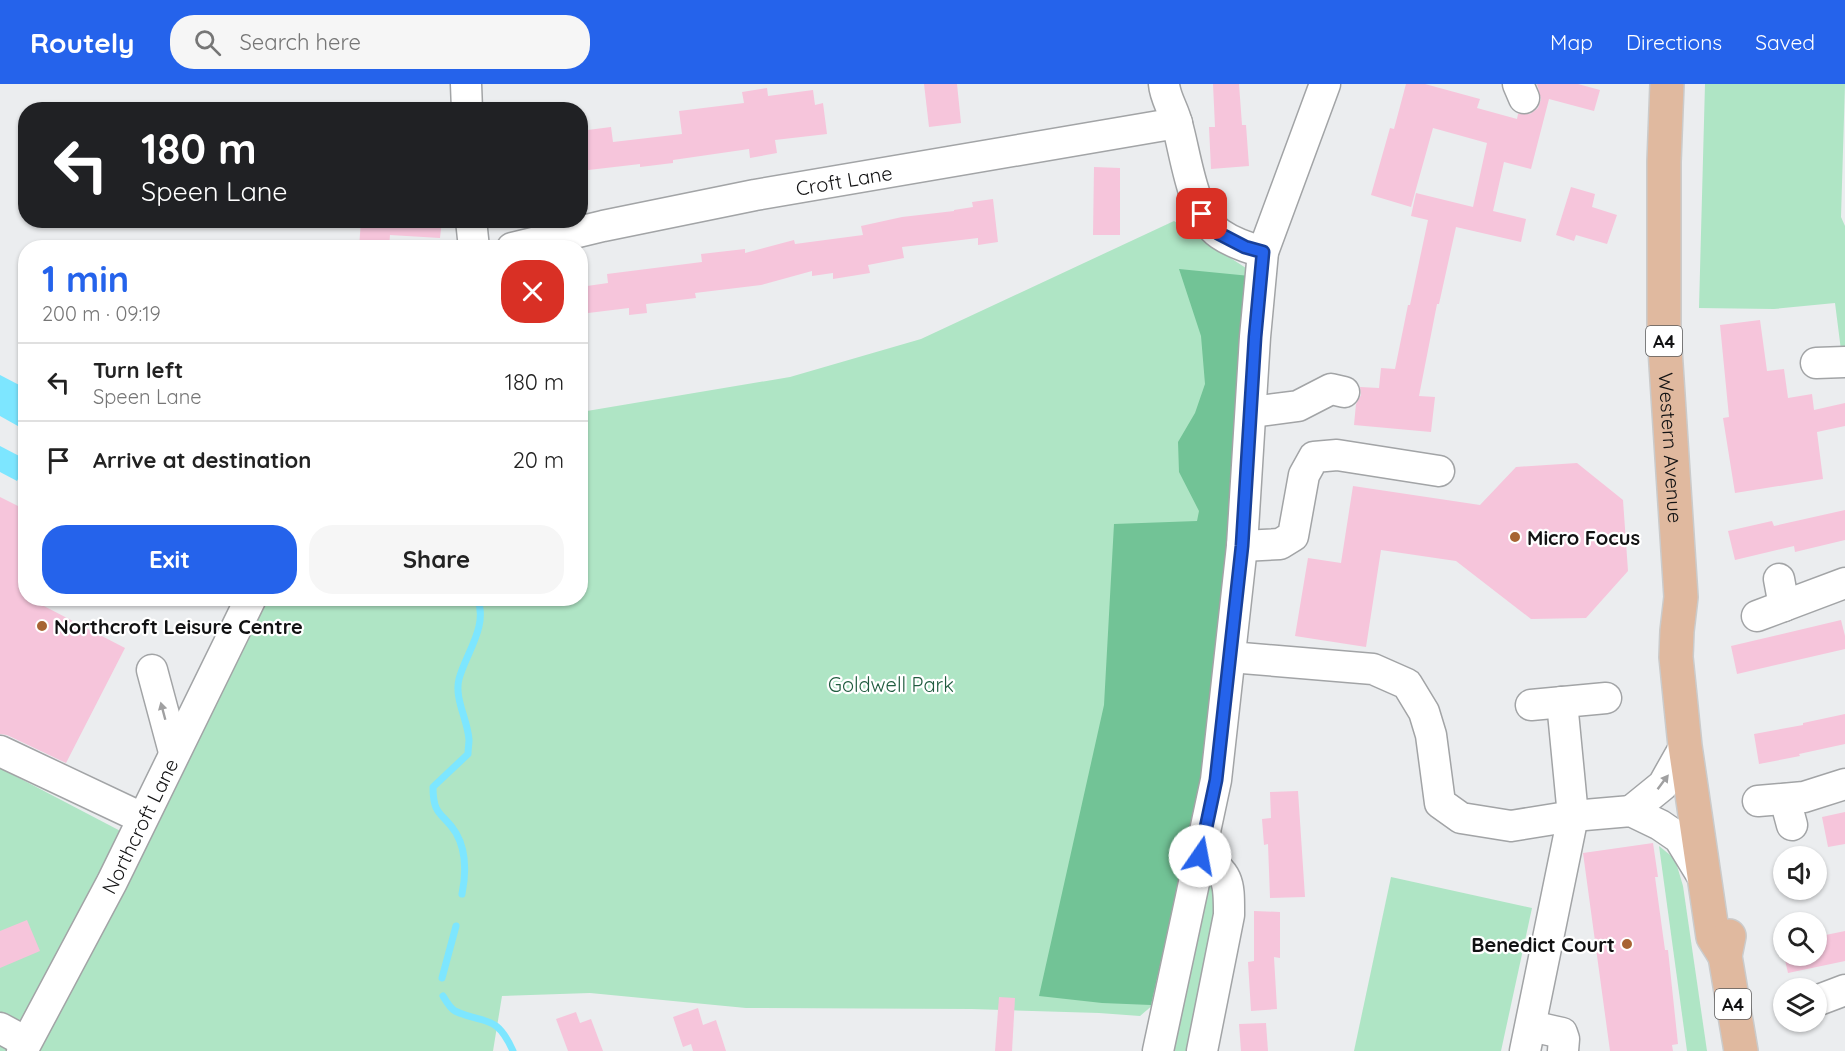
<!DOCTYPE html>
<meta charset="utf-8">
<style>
body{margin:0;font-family:Quicksand,sans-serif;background:#f6f6f6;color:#222;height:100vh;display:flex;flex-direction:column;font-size:22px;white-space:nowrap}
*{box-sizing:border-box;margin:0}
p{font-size:20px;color:#767676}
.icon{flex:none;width:33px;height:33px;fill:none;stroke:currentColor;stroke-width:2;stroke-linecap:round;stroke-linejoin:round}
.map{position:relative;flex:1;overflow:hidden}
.panel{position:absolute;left:18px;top:156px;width:570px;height:366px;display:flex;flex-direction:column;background:#fff;border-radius:24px;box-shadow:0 2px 4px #0004}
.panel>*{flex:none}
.top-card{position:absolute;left:18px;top:18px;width:570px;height:126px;border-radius:24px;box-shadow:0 2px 4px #0004;background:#202124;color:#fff;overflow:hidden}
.buttons{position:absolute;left:1773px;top:762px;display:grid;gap:12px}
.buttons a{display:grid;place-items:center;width:54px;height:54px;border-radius:50%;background:#fff;box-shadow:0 2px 4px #0004;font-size:30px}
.pin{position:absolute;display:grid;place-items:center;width:51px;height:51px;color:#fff;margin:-26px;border-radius:12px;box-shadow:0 3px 9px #0006}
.me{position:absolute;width:66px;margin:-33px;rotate:12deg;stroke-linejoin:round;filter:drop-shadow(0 0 4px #0008)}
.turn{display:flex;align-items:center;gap:21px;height:126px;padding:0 24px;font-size:27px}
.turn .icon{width:78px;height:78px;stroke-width:2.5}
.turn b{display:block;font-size:42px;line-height:51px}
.round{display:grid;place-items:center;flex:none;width:63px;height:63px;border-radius:24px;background:#f6f6f6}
.headline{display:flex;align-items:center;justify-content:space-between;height:102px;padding:0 24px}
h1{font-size:36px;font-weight:700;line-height:45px;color:#2563eb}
.action{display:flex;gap:12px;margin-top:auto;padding:12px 24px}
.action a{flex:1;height:69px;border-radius:24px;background:#2563eb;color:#fff;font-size:24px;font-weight:700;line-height:69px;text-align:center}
.action a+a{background:#f6f6f6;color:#222}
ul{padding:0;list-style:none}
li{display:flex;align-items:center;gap:18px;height:78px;padding:0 24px;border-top:2px solid #e0e0e0}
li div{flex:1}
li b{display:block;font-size:22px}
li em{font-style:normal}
header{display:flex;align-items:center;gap:36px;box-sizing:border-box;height:84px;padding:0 30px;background:#2563eb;color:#fff}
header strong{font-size:28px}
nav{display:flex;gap:33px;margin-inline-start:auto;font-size:21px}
.search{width:420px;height:54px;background:#f6f6f6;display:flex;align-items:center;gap:15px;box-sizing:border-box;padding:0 21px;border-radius:24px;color:#767676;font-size:22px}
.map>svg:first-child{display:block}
.green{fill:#afe5c5}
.forest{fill:#72c396}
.water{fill:#7de6ff}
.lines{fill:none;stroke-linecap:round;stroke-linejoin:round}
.stream{stroke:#7de6ff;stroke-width:7}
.building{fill:#f6c5db}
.minor-casing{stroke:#a2a4a6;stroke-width:33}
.major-casing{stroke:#cbcbcb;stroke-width:36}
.minor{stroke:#fff;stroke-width:30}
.major{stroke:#e0b99f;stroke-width:33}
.oneway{fill:#a0a0a1}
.route-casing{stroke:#184099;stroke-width:15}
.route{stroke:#2563eb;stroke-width:10}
.poi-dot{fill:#a76433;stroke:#fff;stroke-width:2}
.labels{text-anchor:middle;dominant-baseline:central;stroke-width:4.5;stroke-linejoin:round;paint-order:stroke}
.shield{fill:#fff;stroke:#59595a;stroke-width:1.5}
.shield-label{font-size:18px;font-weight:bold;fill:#121213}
.street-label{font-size:20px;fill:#121213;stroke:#fff}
.poi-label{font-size:20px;font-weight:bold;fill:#121213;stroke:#fff;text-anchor:start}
.park-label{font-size:20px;fill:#205c3f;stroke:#fff}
</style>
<header>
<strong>Routely</strong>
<div class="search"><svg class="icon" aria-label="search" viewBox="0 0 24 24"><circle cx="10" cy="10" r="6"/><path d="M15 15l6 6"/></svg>Search here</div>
<nav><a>Map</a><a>Directions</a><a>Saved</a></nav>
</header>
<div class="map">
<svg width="1845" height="967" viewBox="0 0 1845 967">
<rect width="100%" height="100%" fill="#ebedef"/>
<g class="green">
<polygon points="1705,0 1845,0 1841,133 1845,142 1845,274 1842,274 1835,219 1774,225 1699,224"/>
<polygon points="1174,137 1252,188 1204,695 1154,920 1140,932 1099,929 972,925 746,924 590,909 502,912 493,967 32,967 240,515 580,514 581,328 790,293 921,255"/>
<polygon points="0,684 130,752 21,967 0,967"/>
<polygon points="1659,762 1675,775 1683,802 1707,967 1687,967"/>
<polygon points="1200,773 1225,792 1202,967 1157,967"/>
<polygon points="1391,793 1532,824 1501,967 1354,967"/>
</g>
<polygon class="forest" points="1179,185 1250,192 1232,437 1202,695 1151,921 1102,919 1039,912 1104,621 1114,440 1197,437 1199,427 1179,388 1178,358 1195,329 1205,300 1201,252"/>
<g class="water">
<polygon points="0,291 25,304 25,346 0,332"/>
<polygon points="0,362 25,375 25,381 17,397 0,388"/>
</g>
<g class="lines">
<g class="stream">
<path d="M462 810C466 790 467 768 456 749 443 728 433 733 433 703L468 670C468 665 469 660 469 656 468 636 454 615 459 595 466 569 489 541 477 514"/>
<polyline points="442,894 456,842"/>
<path d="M443 912C446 917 450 924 455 927 485 941 496 929 513 967"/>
</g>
</g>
<g class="building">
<polygon points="924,0 957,0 961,39 929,43"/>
<polygon points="1213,0 1239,0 1242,41 1246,41 1249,82 1211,85 1209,43 1215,43"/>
<polygon points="1406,0 1425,0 1480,15 1477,24 1517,35 1518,30 1530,30 1538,24 1541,15 1537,0 1578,0 1600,6 1594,27 1549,15 1531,85 1504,78 1493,127 1526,135 1521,158 1456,143 1439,220 1437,220 1419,312 1435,313 1431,348 1354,341 1356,320 1361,311 1360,303 1379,304 1381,284 1395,285 1408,221 1410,221 1428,136 1411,132 1416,109 1473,123 1487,59 1433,44 1411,123 1371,111 1390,44 1394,45"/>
<polygon points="767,4 768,12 813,6 815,21 823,19 827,50 775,56 777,69 750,74 749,65 673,76 673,79 640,83 640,80 580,87 580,47 611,43 613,58 682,50 679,27 744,19 742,8"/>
<polygon points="1094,83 1120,84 1120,151 1093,151"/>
<polygon points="1571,103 1595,110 1592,123 1617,131 1607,160 1576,151 1574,157 1556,151"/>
<polygon points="993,115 998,158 978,161 978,154 902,163 904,174 868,181 870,189 833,195 833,189 812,192 812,187 761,201 695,209 696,214 646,220 647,229 629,231 629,224 580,230 580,203 608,199 607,190 702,178 701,170 745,165 745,169 794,156 795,160 863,151 861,142 902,133 954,127 954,126 973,123 972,118"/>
<polygon points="361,136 442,136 440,154 390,151 389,164 359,164"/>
<polygon points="1760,236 1767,287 1784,285 1788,314 1812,310 1814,326 1845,319 1845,342 1817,348 1823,395 1735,409 1723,334 1729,333 1720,241"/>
<polygon points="1577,379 1623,416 1628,487 1586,534 1531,535 1456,477 1381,466 1366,563 1295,552 1308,474 1341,479 1353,402 1480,421 1516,383"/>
<polygon points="0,413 26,426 26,514 43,514 40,520 125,564 66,679 7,651 0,650"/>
<polygon points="1845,426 1845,456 1795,468 1794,462 1735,476 1728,447 1772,437 1774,442"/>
<polygon points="1841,536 1845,552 1845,565 1737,590 1731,562"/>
<polygon points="1845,630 1845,660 1799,670 1800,672 1759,680 1754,650 1803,641 1803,639"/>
<polygon points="1298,707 1305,813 1270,814 1268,760 1264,761 1262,735 1271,734 1270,708"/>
<polygon points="1845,728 1845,760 1828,763 1822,733"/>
<polygon points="1653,759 1658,793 1655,793 1665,866 1668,866 1678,960 1672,961 1673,967 1610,967 1583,769"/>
<polygon points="1254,827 1280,828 1280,874 1274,873 1277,925 1251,927 1248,878 1254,877"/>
<polygon points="27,836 40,867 0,884 0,847"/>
<polygon points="1845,847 1845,877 1788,889 1784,872 1816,872 1816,853"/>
<polygon points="999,913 1015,914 1012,967 995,967"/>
<polygon points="698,924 703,941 716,936 726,967 693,967 691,960 683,963 673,933"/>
<polygon points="576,928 580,939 591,935 603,967 568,967 556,935"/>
<polygon points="1266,939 1268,967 1241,967 1239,940"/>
</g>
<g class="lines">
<defs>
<g id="minor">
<polyline points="466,0 467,26"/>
<path d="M1164 0C1165 14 1174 26 1177 40 1186 71 1192 131 1220 150 1233 159 1248 164 1263 168"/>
<polyline points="1518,0 1524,14"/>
<polyline points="471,136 474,164"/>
<path id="s1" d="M512 164 603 142 755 111 1177 39"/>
<polyline points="1816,279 1845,278"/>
<polyline points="1252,328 1298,322 1331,305 1344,308"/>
<polyline points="1242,462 1280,460 1293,452 1304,391 1314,373 1337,371 1439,387"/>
<polyline points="1779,495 1784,522"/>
<polyline points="1757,532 1845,499"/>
<polyline points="1230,573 1373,585 1407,600 1424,628 1431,651 1440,719 1461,734 1511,742 1573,732 1631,727 1660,741 1679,754 1704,795"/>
<polyline points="152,586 174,668"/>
<polyline points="1531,621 1606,614"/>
<polyline points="0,667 142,734"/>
<polyline points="1785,715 1792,741"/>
<polyline points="1758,717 1804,713 1845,700"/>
<polyline points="1631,727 1663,701 1685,662"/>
<path d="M1200 772C1230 790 1229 798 1229 831L1202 967"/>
<polyline points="1816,917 1845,906"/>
<polyline points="1531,942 1562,949 1564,955 1563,967"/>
<polyline points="0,944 26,958"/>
<path id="s2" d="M22 967 112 798 251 514"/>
<polyline points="1158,967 1216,696 1242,462 1255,253 1263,168 1325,0"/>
<polyline points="1525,967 1573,732 1562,618"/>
</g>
<g id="major">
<path id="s3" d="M1667 0 1664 78V249L1681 513 1677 547 1676 573 1685 662 1713 853 1725 872"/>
<polyline points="1729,852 1725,872 1741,967"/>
</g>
</defs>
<use href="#minor" class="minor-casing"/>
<use href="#major" class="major-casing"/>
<use href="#minor" class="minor"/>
<use href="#major" class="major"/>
</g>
<defs><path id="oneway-solid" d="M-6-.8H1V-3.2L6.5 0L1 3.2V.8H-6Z" transform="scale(1.5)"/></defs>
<g class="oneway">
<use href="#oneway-solid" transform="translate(163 627) rotate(-105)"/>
<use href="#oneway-solid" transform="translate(1663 698) rotate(-53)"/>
</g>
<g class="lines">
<defs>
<polyline id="route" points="1200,772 1216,696 1242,462 1255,253 1263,168 1245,163 1218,149 1202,130"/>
</defs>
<use href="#route" class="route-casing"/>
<use href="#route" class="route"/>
</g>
<g class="poi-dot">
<circle cx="1515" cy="453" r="6"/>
<circle cx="42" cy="542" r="6"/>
<circle cx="1627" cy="860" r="6"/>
</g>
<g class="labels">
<g class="shield">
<rect x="1646" y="242" width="36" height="30" rx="4.5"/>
<rect x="1715" y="905" width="36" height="30" rx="4.5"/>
</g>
<g class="shield-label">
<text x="1664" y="257">A4</text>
<text x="1733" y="920">A4</text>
</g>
<g class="street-label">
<text stroke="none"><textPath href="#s1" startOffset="339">Croft Lane</textPath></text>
<text stroke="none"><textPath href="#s3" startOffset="364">Western Avenue</textPath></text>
<text stroke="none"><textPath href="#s2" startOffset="254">Northcroft Lane</textPath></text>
</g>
<g class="poi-label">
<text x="1527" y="453">Micro Focus</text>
<text x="54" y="542">Northcroft Leisure Centre</text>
<text x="1615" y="860" text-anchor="end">Benedict Court</text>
</g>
<g class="park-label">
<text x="891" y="600">Goldwell Park</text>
</g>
</g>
</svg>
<div class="buttons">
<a><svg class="icon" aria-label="sound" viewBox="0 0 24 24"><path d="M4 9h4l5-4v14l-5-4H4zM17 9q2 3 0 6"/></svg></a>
<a><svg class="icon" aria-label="search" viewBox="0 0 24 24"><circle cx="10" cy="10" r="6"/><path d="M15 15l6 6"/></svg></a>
<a><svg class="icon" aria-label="layers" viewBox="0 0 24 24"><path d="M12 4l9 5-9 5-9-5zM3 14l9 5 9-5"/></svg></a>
</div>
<div class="pin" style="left:1202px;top:130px;background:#d93025"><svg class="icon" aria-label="arrive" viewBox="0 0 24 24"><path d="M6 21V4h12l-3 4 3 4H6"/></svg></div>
<svg class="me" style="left:1200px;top:772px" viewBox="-20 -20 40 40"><circle r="19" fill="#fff"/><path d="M0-13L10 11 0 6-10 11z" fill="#2563eb"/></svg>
<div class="top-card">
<div class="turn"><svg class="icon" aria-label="left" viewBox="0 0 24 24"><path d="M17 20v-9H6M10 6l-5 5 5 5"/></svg><div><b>180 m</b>Speen Lane</div></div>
</div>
<section class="panel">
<div class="headline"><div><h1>1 min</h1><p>200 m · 09:19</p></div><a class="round" style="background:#d93025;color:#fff"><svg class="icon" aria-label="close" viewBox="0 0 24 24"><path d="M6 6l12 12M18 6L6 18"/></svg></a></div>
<ul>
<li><svg class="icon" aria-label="left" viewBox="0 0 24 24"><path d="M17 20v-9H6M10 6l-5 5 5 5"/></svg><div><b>Turn left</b><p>Speen Lane</p></div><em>180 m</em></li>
<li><svg class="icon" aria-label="arrive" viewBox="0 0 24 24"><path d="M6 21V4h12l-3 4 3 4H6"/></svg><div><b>Arrive at destination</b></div><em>20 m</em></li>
</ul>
<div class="action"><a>Exit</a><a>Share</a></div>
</section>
</div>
